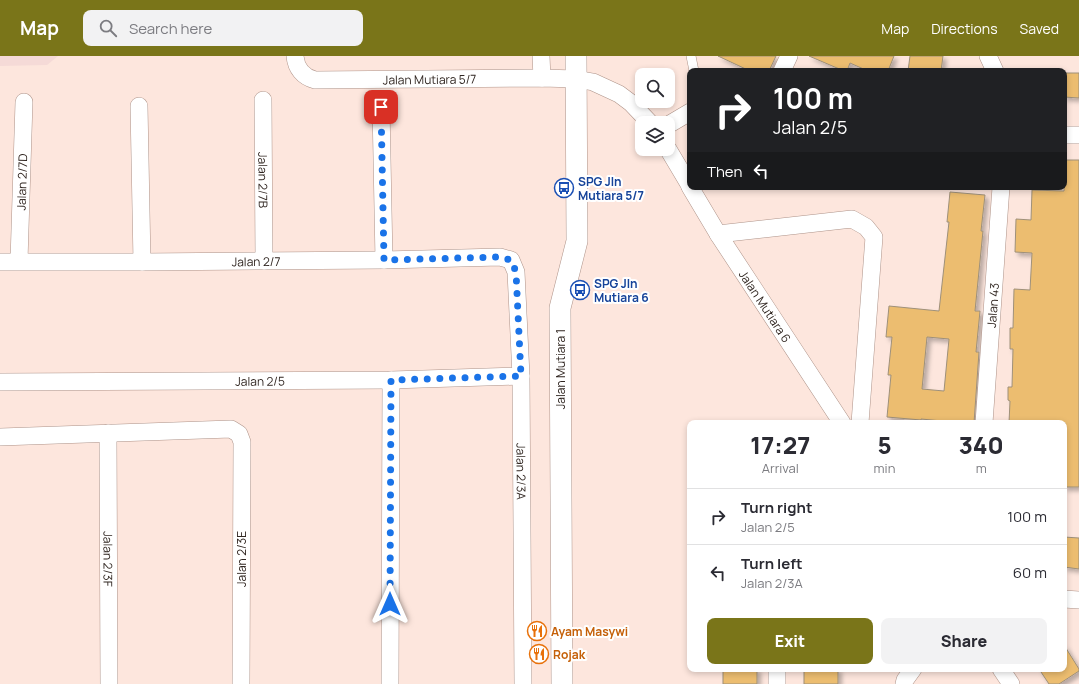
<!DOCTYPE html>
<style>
body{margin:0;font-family:Manrope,sans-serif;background:#f2f2f3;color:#2b2b33;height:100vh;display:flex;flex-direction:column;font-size:15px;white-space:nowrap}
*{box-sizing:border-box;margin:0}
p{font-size:13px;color:#7c7c81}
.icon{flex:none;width:22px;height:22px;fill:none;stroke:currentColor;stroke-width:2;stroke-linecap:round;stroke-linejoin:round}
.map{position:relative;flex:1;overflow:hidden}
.sheet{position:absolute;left:687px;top:364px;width:380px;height:252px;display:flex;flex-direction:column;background:#fff;border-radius:8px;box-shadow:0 2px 6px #0003}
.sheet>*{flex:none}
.top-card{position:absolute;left:687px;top:12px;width:380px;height:122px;border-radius:8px;box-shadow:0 2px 6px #0003;background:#202124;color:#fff;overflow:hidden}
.controls{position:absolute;left:635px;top:12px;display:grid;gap:8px}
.controls a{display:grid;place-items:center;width:40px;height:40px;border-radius:8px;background:#fff;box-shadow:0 2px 6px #0003;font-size:20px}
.pin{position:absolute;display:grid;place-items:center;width:34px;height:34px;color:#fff;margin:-17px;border-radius:8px;box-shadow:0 2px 6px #0006}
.me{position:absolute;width:44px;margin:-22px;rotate:0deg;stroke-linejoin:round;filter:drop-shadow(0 0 3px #0008)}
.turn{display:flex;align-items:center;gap:14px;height:84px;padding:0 20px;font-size:18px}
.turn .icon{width:52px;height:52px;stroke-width:2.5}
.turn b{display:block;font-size:28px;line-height:34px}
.then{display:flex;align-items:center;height:38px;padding:0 20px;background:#0003;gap:8px;font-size:15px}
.eta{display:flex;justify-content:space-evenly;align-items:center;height:68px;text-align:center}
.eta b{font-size:24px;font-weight:800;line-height:28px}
.action{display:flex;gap:8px;margin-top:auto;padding:8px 20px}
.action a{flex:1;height:46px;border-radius:8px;background:#7a7519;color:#fff;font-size:16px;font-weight:800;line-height:46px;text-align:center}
.action a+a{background:#f2f2f3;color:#2b2b33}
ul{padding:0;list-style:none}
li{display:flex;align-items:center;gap:12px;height:56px;padding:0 20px;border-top:1px solid #e1e1e2}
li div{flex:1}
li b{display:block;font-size:15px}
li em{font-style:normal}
header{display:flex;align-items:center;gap:24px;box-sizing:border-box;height:56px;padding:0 20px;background:#7a7519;color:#fff}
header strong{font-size:19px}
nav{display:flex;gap:22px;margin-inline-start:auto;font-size:14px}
.search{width:280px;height:36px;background:#f2f2f3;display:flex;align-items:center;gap:10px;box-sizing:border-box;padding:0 14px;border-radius:8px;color:#7c7c81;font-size:15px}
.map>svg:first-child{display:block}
.education{fill:#f5dad7}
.building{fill:#ecbd6f;stroke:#9e907a;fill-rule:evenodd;filter:url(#shadow)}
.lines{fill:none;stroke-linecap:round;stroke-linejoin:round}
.service-casing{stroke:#ae9389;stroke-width:10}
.minor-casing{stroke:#ae9389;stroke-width:18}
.tertiary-casing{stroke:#ae9389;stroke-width:22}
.service{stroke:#fff;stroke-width:9}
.minor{stroke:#fff;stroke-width:17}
.tertiary{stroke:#fff;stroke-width:21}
.route{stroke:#1a73e8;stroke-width:7;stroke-dasharray:0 12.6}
.labels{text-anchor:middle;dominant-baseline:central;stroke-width:4;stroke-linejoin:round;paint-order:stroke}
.street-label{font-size:12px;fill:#302621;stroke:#fff}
.transit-label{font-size:12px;font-weight:bold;fill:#164399;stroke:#fff;text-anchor:start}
.food-label{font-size:12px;font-weight:bold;fill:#c56008;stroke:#fff;text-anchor:start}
</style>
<header>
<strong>Map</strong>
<div class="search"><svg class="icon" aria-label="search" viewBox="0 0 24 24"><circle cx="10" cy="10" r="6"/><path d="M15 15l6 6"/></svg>Search here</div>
<nav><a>Map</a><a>Directions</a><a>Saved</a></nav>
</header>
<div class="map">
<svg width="1079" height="628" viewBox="0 0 1079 628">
<defs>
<filter id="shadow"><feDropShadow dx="3.5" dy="3.5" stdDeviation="2" flood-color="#0004"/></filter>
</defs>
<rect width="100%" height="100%" fill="#fde6dd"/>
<polygon class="education" points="0,0 58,0 47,9 0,10"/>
<g class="building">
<polygon points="718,0 776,0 769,15 750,15"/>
<polygon points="809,0 894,0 888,15 868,15 850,7 847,15 844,15"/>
<polygon points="910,0 943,0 941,15 908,15"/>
<polygon points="1064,17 1079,17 1079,42 1064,41"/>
<polygon points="1064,104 1079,104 1079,431 1064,431 1065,367 1009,367 1010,345 1008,344 1008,331 1012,331 1013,293 1010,293 1010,272 1013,272 1014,233 1030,234 1032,197 1015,196 1016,163 1031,164 1032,134 1064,135"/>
<path d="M950 136 985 139 981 175H983L975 255H980L976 296H979L974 367H963L921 363V364L887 361 891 319H888L892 281H886L889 250 939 255 949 166H947ZM927 281 949 283 944 335 922 333Z"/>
<polygon points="1064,481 1079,482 1079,513 1064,511"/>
<polygon points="1064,589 1079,613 1079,615 1059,628 1049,628 1039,613 1064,613"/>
<rect x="723" y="613" width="34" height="15"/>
<rect x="804" y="613" width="34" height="15"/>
</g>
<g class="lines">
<defs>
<polyline id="service" points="691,0 694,15"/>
<g id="minor">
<path id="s1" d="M295 0C296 12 303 21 315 24L542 22 576 23 593 26 619 38 631 47 650 67"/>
<polyline points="541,0 542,22"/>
<polyline points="988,0 995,15"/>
<polyline points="782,15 789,0"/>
<path id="s2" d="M263 44 264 205"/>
<polyline points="139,50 142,206"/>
<polyline points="381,51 384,204"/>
<polyline points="668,69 690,56"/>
<polyline points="1064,79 1079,79"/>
<polyline points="668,93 690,130"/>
<path id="s3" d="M690 131 718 178 842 367"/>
<polyline points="718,178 852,163 866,171 874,181 860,367"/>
<path id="s4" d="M19 205 24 46"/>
<path id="s5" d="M0 206H142L384 204 500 201 511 204 516 216 521 320 523 628"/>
<path id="s6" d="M0 326 391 324 521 320"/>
<path id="s7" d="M984 367 1001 131"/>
<path id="s8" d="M108 377 109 628"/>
<polyline points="0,381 231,373 239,378 242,386 241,628"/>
<polyline points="1064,543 1079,544"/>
<polyline points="777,613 777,628"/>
<polyline points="1001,613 1011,628"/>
<polyline points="390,628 391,324"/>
<polyline points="904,628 905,624 913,613"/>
</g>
<polyline id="tertiary" points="562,628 560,252 577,185 576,0"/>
</defs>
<use href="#service" class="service-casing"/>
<use href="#minor" class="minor-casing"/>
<use href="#tertiary" class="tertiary-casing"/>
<use href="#service" class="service"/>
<use href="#minor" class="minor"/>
<use href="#tertiary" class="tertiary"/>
</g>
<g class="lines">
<polyline class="route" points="381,51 384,204 500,201 511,204 516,216 521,320 391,324 390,548"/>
</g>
<defs>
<symbol id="bus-ring" viewBox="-11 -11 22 22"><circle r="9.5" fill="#fff" stroke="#1a4fb4" stroke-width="1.5"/><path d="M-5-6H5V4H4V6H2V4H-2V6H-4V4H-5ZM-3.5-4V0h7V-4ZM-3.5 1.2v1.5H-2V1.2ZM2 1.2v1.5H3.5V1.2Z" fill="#1a4fb4"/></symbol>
<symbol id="restaurant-ring" viewBox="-11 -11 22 22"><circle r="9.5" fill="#fff" stroke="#e8710a" stroke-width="1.5"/><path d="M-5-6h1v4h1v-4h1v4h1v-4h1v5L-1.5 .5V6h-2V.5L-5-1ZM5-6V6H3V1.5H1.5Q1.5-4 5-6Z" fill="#e8710a"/></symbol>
</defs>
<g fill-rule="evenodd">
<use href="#bus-ring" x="553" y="121" width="22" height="22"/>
<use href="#bus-ring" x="569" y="223" width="22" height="22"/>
<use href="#restaurant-ring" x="526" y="564" width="22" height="22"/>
<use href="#restaurant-ring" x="528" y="587" width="22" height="22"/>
</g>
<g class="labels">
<g class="street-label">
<text stroke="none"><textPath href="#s1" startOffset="148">Jalan Mutiara 5/7</textPath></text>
<text stroke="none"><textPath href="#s2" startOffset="80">Jalan 2/7B</textPath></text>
<text stroke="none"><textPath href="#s4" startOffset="79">Jalan 2/7D</textPath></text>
<text stroke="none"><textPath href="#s5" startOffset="256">Jalan 2/7</textPath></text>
<text stroke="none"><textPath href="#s7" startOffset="118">Jalan 43</textPath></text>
<text stroke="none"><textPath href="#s3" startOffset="141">Jalan Mutiara 6</textPath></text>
<text transform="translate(560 313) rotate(-90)">Jalan Mutiara 1</text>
<text stroke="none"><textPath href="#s6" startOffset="260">Jalan 2/5</textPath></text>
<text stroke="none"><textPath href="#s5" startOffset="724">Jalan 2/3A</textPath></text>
<text stroke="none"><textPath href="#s8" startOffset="126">Jalan 2/3F</textPath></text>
<text transform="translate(241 503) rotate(-90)">Jalan 2/3E</text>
</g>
<g class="transit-label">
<text x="578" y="125">SPG Jln<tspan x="578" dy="14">Mutiara 5/7</tspan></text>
<text x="594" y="227">SPG Jln<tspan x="594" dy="14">Mutiara 6</tspan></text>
</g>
<g class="food-label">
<text x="551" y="575">Ayam Masywi</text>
<text x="553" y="598">Rojak</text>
</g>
</g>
</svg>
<div class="controls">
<a><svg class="icon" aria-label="search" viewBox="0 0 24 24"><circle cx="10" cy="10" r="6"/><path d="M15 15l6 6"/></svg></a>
<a><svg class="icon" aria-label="layers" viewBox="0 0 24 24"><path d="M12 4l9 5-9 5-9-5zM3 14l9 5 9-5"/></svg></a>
</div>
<div class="pin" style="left:381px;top:51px;background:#d93025"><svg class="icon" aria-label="arrive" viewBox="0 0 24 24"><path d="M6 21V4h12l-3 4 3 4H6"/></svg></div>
<svg class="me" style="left:390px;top:548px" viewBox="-20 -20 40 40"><path d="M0-17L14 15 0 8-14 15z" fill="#1a73e8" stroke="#fff" stroke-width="4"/></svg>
<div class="top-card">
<div class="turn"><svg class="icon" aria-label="right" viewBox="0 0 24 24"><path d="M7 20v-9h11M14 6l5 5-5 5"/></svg><div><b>100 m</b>Jalan 2/5</div></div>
<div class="then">Then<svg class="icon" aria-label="left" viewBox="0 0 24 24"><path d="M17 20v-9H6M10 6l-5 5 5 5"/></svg></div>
</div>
<section class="sheet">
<div class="eta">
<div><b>17:27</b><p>Arrival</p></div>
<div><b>5</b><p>min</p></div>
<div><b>340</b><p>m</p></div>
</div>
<ul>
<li><svg class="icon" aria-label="right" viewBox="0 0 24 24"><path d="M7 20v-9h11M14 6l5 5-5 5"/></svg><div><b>Turn right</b><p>Jalan 2/5</p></div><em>100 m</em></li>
<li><svg class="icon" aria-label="left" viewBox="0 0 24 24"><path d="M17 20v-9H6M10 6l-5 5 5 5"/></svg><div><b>Turn left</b><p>Jalan 2/3A</p></div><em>60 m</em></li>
</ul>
<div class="action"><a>Exit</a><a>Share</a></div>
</section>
</div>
